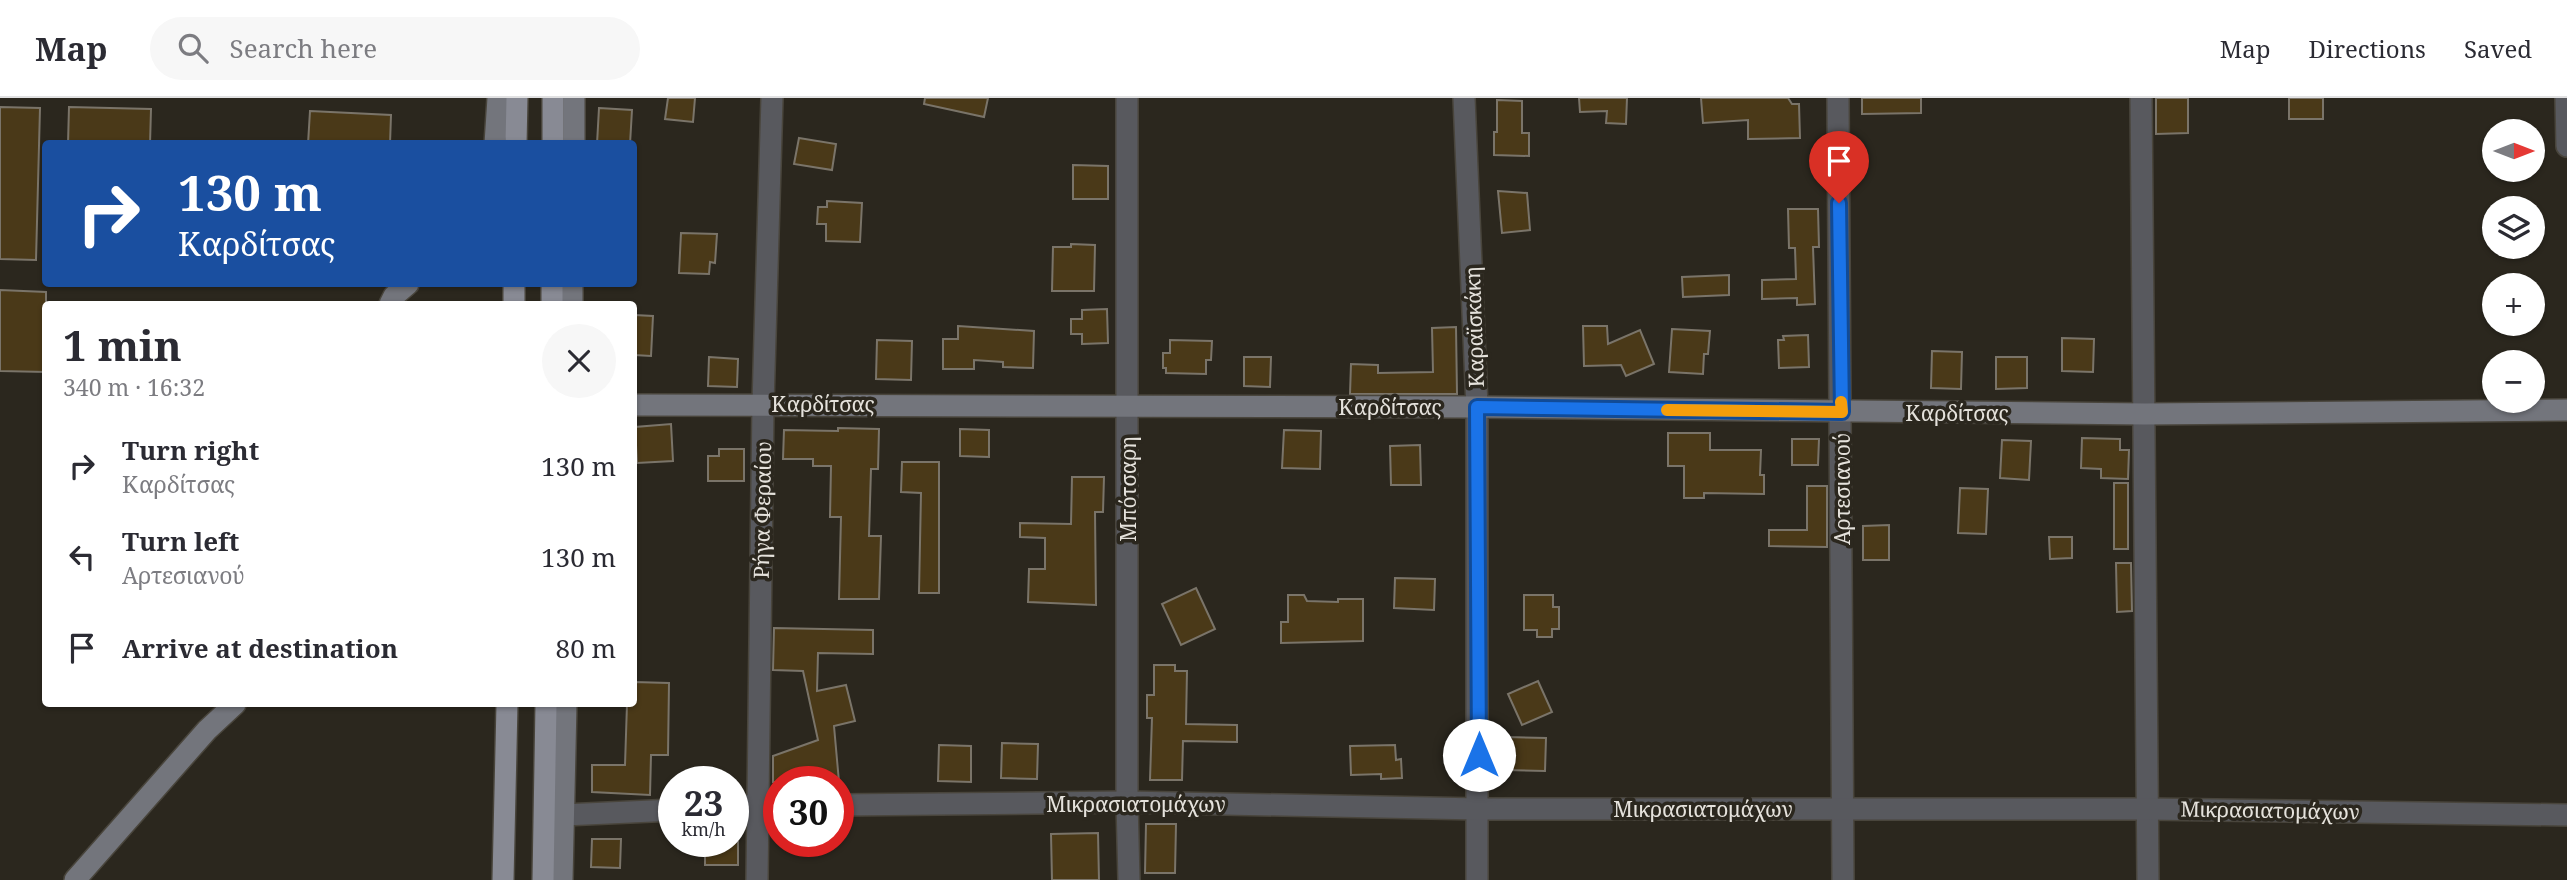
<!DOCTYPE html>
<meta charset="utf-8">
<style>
body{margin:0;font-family:"Noto Serif",serif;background:#f7f7f7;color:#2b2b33;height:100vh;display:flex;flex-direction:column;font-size:26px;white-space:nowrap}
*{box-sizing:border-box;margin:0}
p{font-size:23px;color:#7c7c81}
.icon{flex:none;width:38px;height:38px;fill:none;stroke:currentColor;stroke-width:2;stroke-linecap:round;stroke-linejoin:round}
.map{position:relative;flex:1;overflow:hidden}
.drawer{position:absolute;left:42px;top:203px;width:595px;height:406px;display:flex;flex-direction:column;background:#fff;border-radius:7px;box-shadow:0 2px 5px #0004}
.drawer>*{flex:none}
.hud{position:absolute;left:42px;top:42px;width:595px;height:147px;border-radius:7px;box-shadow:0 2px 5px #0004;background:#1a4fa0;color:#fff;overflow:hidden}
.needle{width:46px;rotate:90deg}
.tools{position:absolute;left:2482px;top:21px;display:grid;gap:14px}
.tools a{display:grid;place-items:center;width:63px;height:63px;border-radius:50%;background:#fff;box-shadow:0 2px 5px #0004;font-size:35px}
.speed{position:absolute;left:658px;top:668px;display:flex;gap:14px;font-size:35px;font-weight:700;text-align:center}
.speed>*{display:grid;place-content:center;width:91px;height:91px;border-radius:50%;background:#fff;box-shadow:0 2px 5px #0004;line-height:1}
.speed small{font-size:18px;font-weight:400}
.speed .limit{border:10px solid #d22;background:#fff;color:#111}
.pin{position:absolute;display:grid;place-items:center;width:60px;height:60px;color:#fff;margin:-72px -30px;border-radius:50% 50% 50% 0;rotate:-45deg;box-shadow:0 0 7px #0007}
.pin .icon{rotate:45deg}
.me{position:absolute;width:77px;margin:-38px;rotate:0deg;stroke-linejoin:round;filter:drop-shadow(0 0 5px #0008)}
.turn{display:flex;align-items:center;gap:24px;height:147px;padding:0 21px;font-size:32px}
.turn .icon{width:91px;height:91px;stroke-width:2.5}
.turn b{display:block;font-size:49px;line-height:60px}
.round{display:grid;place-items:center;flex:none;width:74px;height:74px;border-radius:37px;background:#f7f7f7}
.head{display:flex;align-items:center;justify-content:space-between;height:119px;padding:0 21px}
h1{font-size:42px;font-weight:700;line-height:52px}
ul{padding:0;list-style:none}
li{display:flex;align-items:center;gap:21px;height:91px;padding:0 21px}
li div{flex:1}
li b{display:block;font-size:26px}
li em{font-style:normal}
header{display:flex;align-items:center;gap:42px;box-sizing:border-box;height:98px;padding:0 35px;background:#fff;border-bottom:2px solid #e1e1e2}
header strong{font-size:33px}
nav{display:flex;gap:38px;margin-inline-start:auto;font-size:24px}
.search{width:490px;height:63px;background:#f7f7f7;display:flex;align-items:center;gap:18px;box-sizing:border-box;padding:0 24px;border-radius:38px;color:#7c7c81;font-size:26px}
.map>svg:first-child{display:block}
.building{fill:#4a3918;stroke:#7a7469;stroke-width:2}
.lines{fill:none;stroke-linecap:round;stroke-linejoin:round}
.street-casing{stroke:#49453c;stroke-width:24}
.secondary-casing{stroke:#49453c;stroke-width:24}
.primary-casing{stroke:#49453c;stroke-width:24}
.street{stroke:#58595e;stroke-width:21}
.secondary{stroke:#73757c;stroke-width:21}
.primary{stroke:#888a94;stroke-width:21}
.route-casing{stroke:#114b97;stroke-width:18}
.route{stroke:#1a73e8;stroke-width:12}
.slow{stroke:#f59e0b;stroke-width:12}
.labels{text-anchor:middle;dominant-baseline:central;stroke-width:7;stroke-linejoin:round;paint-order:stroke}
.street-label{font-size:21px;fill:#e5e2dc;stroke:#2b271e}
</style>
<header>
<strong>Map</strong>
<div class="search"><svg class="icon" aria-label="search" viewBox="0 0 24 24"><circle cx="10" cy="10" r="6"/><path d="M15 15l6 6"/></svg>Search here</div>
<nav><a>Map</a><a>Directions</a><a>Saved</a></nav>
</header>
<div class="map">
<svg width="2567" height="782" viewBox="0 0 2567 782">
<rect width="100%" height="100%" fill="#2b271e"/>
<g class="building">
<polygon points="668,0 695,0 693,24 665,21"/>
<polygon points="925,0 988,0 984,19 924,6"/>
<polygon points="1579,0 1627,0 1626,26 1606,25 1607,13 1580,14"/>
<polygon points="1701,0 1788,0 1792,6 1799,6 1800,40 1748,41 1748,22 1703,25"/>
<polygon points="1862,0 1921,0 1921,15 1862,16"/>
<polygon points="2156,0 2188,0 2188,35 2156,36"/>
<rect x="2289" y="0" width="34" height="21"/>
<polygon points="1497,2 1522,3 1522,35 1529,35 1529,58 1494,57 1494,34 1497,34"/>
<polygon points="0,9 40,10 36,162 0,161"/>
<polygon points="69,9 151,11 150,46 68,46"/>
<polygon points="599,10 632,12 630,46 597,46"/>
<polygon points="310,13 391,17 390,46 308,46"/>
<polygon points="799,40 836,46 832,72 794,66"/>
<polygon points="1073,67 1108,68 1108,101 1073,101"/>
<polygon points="1498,93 1527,95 1530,132 1502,135"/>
<polygon points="827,103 862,105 860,144 826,143 826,126 817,126 818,109 827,109"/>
<polygon points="1788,111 1818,111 1819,149 1813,149 1815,206 1797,207 1797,200 1762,201 1762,182 1796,181 1795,150 1789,150"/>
<polygon points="681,135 717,136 715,165 710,164 709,176 679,175"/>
<polygon points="1071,146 1095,147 1094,193 1052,193 1053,149 1071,149"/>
<polygon points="1729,177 1729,197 1683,199 1682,179"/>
<polygon points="0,192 46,194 46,274 0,273"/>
<polygon points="1107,211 1108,245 1082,246 1082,236 1071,236 1071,221 1082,221 1082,212"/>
<polygon points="634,217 653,218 651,258 634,257"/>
<polygon points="958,228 1034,233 1033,270 1003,269 1003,264 974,262 974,271 943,271 943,241 958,241"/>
<polygon points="1583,228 1607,228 1608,246 1640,232 1654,266 1626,278 1621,267 1584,268"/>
<polygon points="1456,229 1457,296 1350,296 1351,266 1378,267 1378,275 1433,274 1432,230"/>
<polygon points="1672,231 1710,233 1708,256 1704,256 1703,276 1669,274"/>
<polygon points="1808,237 1809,269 1779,270 1778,242 1784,242 1783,238"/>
<polygon points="2062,240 2094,241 2093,274 2062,273"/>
<polygon points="877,242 912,243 911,282 876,281"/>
<polygon points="1170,242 1212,243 1211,262 1206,262 1206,276 1166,275 1166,270 1163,270 1163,255 1170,255"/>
<polygon points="1932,253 1962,254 1961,291 1931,290"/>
<polygon points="709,259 738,261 737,289 708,288"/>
<polygon points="1244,259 1271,259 1270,289 1244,288"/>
<polygon points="1996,259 2027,259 2027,290 1996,291"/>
<polygon points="671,326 673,363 637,365 635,329"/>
<polygon points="838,330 879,331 878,371 871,371 869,438 881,438 879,501 839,501 841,419 830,419 831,368 813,368 813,361 783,361 784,332 838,333"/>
<polygon points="960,331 989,332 989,359 960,358"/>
<polygon points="1284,332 1321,333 1320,371 1282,370"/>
<polygon points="1668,335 1710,335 1710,352 1761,352 1760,377 1764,377 1764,396 1704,395 1704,400 1684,400 1684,368 1668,368"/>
<polygon points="2082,340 2120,341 2120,352 2129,352 2128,381 2101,380 2101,371 2081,370"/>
<polygon points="1792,341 1819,341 1818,367 1792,367"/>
<polygon points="2002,342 2031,343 2029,382 2000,380"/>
<polygon points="1420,347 1421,387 1391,387 1390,348"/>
<polygon points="719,351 744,351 744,383 708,383 708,358 719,358"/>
<polygon points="902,364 939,364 939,495 919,495 921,395 901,394"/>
<polygon points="1072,379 1104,379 1103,414 1095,414 1096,507 1028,504 1029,471 1045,471 1045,440 1020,439 1020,425 1071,426"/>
<rect x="2114" y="385" width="14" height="66"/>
<polygon points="1807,388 1827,388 1827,449 1769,448 1769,432 1807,432"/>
<polygon points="1960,390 1988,391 1986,436 1958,435"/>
<polygon points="1889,427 1889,462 1863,462 1863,428"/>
<polygon points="2049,439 2072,439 2072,460 2050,461"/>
<polygon points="2116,465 2131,465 2132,513 2117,514"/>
<polygon points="1395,480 1435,481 1434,512 1394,510"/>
<polygon points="1196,490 1215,531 1181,547 1162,506"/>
<polygon points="1288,497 1304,497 1307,503 1338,504 1338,501 1363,501 1363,543 1281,545 1281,524 1288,524"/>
<polygon points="1524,497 1553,497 1553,509 1559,509 1559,531 1552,531 1552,539 1537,539 1537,532 1524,532"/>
<polygon points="774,530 873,532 873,556 818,555 817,593 846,587 855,623 834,628 839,684 773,684 773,658 818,642 803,573 773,572"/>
<polygon points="1154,567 1175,567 1175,573 1187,573 1186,626 1237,627 1237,644 1183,643 1182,682 1150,682 1152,620 1147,620 1147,597 1154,597"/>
<polygon points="1538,583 1552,614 1522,627 1508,596"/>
<polygon points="634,584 669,585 668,657 651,657 650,697 592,694 592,667 625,667 627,606 634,606"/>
<polygon points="1506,639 1546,640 1545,673 1505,672"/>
<polygon points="1002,645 1038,646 1037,681 1001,680"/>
<polygon points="939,647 971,648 971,684 938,683"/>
<polygon points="1395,647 1396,662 1401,661 1402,680 1381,681 1381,676 1351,677 1350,648"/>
<polygon points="1146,726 1176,726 1175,775 1145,775"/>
<polygon points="1098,735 1099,782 1052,782 1051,736"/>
<polygon points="592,741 621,741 620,770 591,769"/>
<rect x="705" y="744" width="33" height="23"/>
</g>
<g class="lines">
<defs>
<g id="street">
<polyline points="1127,0 1127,704 1129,782"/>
<polyline points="1464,0 1477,309 1477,782"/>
<polyline points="1838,0 1843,782"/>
<polyline points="2141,0 2148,782"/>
<polyline points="2566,0 2567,48"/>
<polyline points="838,707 1127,704 1479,711 2148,711 2567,717"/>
<polyline points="733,708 779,707"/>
<polyline points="564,717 674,712"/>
<polyline points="757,782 763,306 772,0"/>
</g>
<g id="secondary">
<polyline points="495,46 498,0"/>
<polyline points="574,46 574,0"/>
<polyline points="390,206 394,198 408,186"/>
<polyline points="572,206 572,186"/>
<polyline points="634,307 1477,309 2145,316 2567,312"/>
<polyline points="75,782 207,632 235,606"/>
<polyline points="562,782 566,606"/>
</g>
<g id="primary">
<polyline points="516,46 517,0"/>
<polyline points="553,46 553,0"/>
<polyline points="514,206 514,186"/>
<polyline points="552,206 552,186"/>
<polyline points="503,782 507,606"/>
<polyline points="543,782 546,606"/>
</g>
</defs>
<use href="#street" class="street-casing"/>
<use href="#secondary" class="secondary-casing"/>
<use href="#primary" class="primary-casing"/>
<use href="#street" class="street"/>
<use href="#secondary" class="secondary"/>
<use href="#primary" class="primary"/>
</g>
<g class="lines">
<defs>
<polyline id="route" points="1479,657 1477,309 1842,314 1839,105"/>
</defs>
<use href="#route" class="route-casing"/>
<use href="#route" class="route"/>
<polyline class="slow" points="1667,312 1842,314 1841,304"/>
</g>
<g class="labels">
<g class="street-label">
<text transform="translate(1474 229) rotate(-92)">Καραϊσκάκη</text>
<text x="823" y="306">Καρδίτσας</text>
<text x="1390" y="309">Καρδίτσας</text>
<text x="1957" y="315">Καρδίτσας</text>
<text transform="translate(1128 391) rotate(-90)">Μπότσαρη</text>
<text transform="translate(1842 391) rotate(-90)">Αρτεσιανού</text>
<text transform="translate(762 412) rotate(-89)">Ρήγα Φεραίου</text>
<text x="1136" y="706">Μικρασιατομάχων</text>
<text x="1703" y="711">Μικρασιατομάχων</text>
<text transform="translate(2270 712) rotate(1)">Μικρασιατομάχων</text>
</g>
</g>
</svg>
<div class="tools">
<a><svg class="needle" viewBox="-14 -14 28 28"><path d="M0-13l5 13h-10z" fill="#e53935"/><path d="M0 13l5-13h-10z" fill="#7c7c81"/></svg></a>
<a><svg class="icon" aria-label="layers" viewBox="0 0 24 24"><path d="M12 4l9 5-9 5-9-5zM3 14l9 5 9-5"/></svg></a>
<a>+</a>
<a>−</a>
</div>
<div class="speed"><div>23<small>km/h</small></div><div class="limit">30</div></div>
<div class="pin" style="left:1839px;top:105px;background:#d93025"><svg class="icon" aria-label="arrive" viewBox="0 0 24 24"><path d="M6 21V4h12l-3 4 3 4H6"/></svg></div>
<svg class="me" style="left:1479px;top:657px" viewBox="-20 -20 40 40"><circle r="19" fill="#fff"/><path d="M0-13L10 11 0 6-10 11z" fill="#1a73e8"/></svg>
<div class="hud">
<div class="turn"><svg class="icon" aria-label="right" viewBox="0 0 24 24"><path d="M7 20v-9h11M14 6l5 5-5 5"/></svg><div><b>130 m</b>Καρδίτσας</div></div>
</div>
<section class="drawer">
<div class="head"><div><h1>1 min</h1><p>340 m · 16:32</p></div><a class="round"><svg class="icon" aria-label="close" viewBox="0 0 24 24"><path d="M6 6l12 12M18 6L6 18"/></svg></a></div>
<ul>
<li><svg class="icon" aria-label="right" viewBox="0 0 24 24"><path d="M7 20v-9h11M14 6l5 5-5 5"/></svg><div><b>Turn right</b><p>Καρδίτσας</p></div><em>130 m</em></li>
<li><svg class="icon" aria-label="left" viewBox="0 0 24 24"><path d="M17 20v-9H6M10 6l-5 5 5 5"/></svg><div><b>Turn left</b><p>Αρτεσιανού</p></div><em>130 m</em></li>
<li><svg class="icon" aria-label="arrive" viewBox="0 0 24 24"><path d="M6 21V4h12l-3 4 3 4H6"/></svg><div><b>Arrive at destination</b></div><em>80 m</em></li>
</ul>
</section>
</div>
